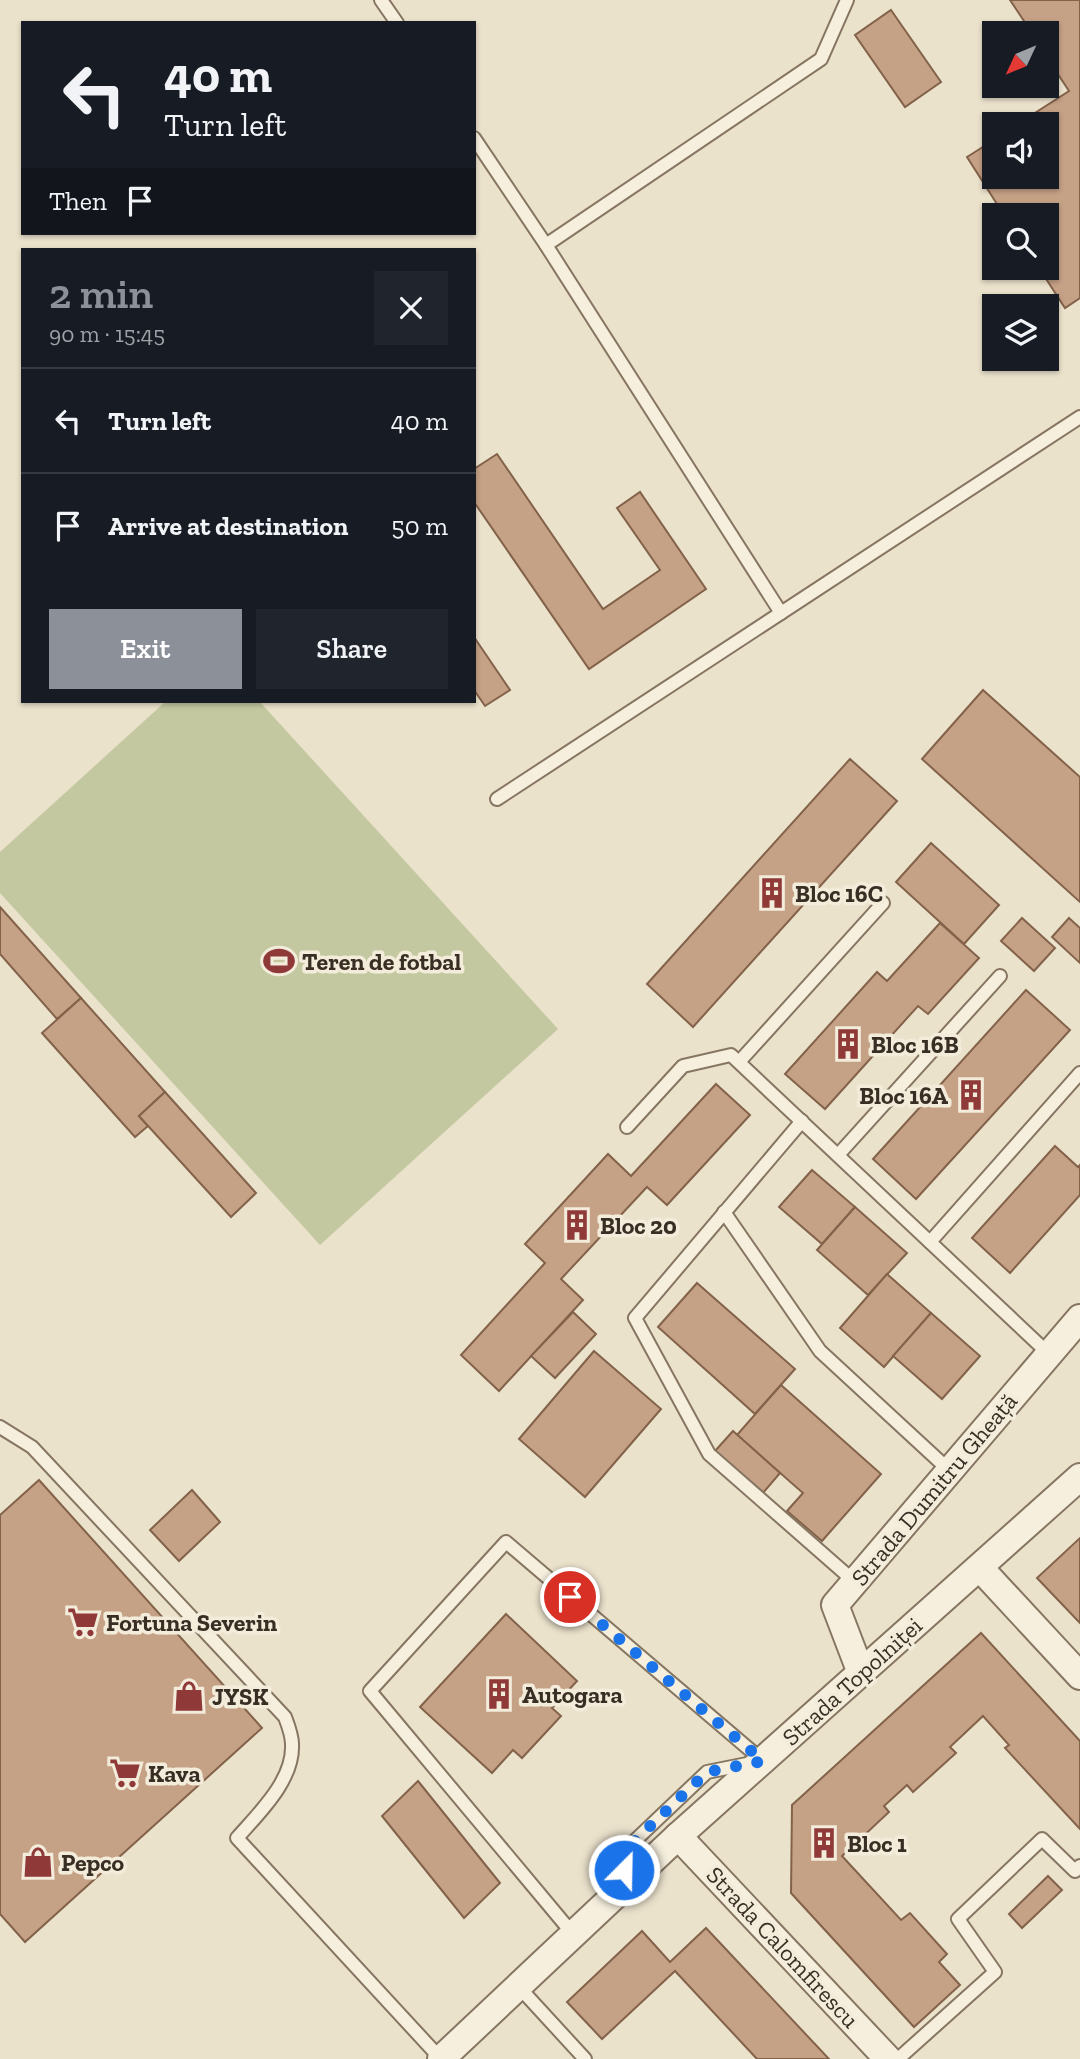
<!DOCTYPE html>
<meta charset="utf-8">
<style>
body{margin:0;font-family:"Zilla Slab",serif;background:#20242c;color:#f1f3f6;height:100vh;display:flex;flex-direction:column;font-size:26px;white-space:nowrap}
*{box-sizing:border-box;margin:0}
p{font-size:23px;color:#9ea1a6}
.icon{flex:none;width:38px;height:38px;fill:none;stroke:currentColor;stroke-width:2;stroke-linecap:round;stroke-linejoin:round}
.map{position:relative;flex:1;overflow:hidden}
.panel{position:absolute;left:21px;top:248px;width:455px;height:455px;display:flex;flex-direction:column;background:#171b24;border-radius:0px;box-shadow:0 2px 5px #0004}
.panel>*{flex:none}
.top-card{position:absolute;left:21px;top:21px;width:455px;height:214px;border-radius:0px;box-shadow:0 2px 5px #0004;background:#171b24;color:#f1f3f6;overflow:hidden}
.needle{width:46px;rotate:226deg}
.tools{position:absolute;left:982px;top:21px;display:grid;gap:14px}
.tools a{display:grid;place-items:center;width:77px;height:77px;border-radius:0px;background:#171b24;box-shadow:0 2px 5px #0004;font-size:35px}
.pin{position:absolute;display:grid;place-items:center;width:60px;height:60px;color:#fff;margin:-30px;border:4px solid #fff;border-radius:50%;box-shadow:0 2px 7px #0007}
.me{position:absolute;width:77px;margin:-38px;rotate:23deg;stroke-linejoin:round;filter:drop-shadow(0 0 5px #0008)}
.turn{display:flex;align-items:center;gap:24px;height:147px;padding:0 28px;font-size:32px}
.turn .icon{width:91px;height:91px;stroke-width:2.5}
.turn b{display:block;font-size:49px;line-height:60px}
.then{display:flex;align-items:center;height:66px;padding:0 28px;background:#0003;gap:14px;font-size:26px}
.round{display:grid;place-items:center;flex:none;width:74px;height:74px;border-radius:0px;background:#20242c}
.overview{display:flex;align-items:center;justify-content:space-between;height:119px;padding:0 28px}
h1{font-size:42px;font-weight:600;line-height:52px;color:#8c9099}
.button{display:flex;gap:14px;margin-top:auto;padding:14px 28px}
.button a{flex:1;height:80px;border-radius:0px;background:#8c9099;color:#fff;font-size:28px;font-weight:600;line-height:80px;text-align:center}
.button a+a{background:#20242c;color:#f1f3f6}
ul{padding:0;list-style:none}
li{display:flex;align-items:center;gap:21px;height:105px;padding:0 28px;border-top:2px solid #363941}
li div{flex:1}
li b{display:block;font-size:26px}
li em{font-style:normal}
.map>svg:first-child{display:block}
.green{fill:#c3c8a0}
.building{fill:#c5a186;stroke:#83624a;stroke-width:2}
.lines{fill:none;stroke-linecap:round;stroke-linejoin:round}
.lane-casing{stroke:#867661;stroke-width:16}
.street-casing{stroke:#867661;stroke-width:30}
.lane{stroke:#f6efde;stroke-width:12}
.street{stroke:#f6efde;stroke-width:26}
.route{stroke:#1a73e8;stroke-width:12;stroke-dasharray:0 21.6}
.labels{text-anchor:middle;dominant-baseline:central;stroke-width:7;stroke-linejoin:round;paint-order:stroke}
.poi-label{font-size:24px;font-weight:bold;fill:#382e23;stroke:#f3ecdb;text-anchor:start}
.street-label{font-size:24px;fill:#382e23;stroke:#f3ecdb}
</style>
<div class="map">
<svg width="1080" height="2059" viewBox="0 0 1080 2059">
<rect width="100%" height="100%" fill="#ebe2cc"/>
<polygon class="green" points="165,702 260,702 558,1029 320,1245 0,893 0,852"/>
<g class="building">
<polygon points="1010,0 1080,0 1080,298 1065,308 1039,268 1046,268 1046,215 1004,215 967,157 994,140 994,177 1046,177 1046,124 1018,124 1069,91 1046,56 1046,33 1032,33"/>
<polygon points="891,10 941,82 905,107 855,35"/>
<polygon points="497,454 603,609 660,570 617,508 640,492 706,589 589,669 474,502 474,469"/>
<polygon points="474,637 510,690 485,706 474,690"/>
<polygon points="983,690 1080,777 1080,902 922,759"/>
<polygon points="850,759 897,801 693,1027 647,984"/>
<polygon points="931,843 999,905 964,944 896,882"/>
<polygon points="0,907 81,998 57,1019 0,954"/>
<polygon points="1022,918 1055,948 1034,971 1001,941"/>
<polygon points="1069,918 1080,928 1080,963 1052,937"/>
<polygon points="940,923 979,958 928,1014 918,1006 825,1109 785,1074 877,972 887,981"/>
<polygon points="1026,990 1070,1030 916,1199 873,1159"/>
<polygon points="81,998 165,1092 139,1116 148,1126 135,1137 42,1033"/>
<polygon points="716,1084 750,1115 667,1205 647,1187 561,1279 583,1300 499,1391 461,1355 545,1263 525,1244 608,1154 631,1176"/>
<polygon points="165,1092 256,1193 231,1217 139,1116"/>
<polygon points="1055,1146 1078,1167 1080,1165 1080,1195 1010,1273 972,1238"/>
<polygon points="812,1170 855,1207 822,1244 779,1207"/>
<polygon points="855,1207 907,1253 868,1295 817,1250"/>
<polygon points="887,1274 931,1313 884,1367 840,1328"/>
<polygon points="697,1283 795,1369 755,1414 658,1327"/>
<polygon points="573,1312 596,1334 555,1378 531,1356"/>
<polygon points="931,1313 980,1356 942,1399 893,1356"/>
<polygon points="594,1351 661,1409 585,1497 519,1439"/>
<polygon points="781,1385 881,1474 822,1541 787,1511 803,1493 737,1435"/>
<polygon points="733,1431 780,1473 762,1494 715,1451"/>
<polygon points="39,1480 262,1728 25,1942 0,1914 0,1515"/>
<polygon points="192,1490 220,1522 179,1561 150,1530"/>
<polygon points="1080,1538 1080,1623 1037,1578"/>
<polygon points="506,1614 577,1681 552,1708 561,1716 522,1758 513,1750 492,1773 420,1707"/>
<polygon points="981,1633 1080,1741 1080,1829 1005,1748 1009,1745 983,1716 950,1747 956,1753 913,1792 907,1785 884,1806 889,1812 842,1856 901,1920 910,1913 947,1954 939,1962 960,1985 914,2027 791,1893 792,1805"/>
<polygon points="418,1781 500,1883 464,1918 382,1816"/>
<polygon points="1048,1876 1062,1890 1022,1928 1009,1914"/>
<polygon points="706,1928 829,2059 757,2059 675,1971 602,2039 567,2002 642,1931 670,1962"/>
</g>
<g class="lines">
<defs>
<g id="lane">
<polyline points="381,0 397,23"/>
<polyline points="474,138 546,245 781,613"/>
<polyline points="546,245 821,59 847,0"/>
<polyline points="497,799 1080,417"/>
<polyline points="739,1062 883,903"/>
<polyline points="802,1121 635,1318 709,1454 855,1582"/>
<polyline points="627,1127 683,1066 731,1055 1049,1354"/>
<polyline points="838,1155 1000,976"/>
<polyline points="724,1212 820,1351 950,1471"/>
<polyline points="930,1242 1080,1073"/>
<path d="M0 1427 32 1447 285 1717C288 1725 292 1735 292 1744 294 1780 259 1813 237 1838L441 2059"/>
<polyline points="623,1886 624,1851 707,1772 752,1763"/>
<polyline points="573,1934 370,1691 506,1542 763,1761"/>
<polyline points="518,1986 585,2059"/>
<polyline points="898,2059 995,1972 958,1919 1042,1839 1075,1871 1080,1866"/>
</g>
<g id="street">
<polyline points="980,1568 1080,1676"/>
<polyline points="861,1673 835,1605 1080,1318"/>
<polyline points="678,1836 888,2059"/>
<polyline points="441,2059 678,1836 1080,1477"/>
</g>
</defs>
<use href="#lane" class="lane-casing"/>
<use href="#street" class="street-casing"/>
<use href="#lane" class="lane"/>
<use href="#street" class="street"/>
</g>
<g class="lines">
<polyline class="route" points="570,1597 763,1761 707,1772 624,1851 624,1870"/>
</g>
<defs>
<symbol id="building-bare" viewBox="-9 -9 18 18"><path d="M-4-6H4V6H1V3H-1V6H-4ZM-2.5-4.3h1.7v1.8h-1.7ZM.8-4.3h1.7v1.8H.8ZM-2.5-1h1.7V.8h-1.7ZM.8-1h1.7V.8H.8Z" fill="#8f3938" stroke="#f3ecdb" stroke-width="2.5" paint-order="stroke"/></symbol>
<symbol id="stadium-bare" viewBox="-9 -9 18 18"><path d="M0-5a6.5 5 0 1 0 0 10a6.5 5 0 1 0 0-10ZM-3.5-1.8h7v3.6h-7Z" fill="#8f3938" stroke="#f3ecdb" stroke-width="2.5" paint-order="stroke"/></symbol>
<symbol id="supermarket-bare" viewBox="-9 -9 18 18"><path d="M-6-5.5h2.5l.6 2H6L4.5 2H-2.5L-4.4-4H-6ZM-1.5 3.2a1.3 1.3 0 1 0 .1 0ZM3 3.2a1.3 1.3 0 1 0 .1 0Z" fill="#8f3938" stroke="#f3ecdb" stroke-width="2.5" paint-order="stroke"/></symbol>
<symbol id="shop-bare" viewBox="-9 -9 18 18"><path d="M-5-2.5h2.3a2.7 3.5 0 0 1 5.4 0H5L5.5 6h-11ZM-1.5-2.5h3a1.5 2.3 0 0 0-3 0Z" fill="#8f3938" stroke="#f3ecdb" stroke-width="2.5" paint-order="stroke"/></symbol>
</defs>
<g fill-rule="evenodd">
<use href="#building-bare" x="750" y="871" width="44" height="44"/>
<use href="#stadium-bare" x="257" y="939" width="44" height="44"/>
<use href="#building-bare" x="826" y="1022" width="44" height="44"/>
<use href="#building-bare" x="949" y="1073" width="44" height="44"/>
<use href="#building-bare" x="555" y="1203" width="44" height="44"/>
<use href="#supermarket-bare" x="61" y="1600" width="44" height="44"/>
<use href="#building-bare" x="477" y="1672" width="44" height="44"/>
<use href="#shop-bare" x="167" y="1674" width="44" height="44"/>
<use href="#supermarket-bare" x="103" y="1751" width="44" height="44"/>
<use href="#building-bare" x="802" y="1821" width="44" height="44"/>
<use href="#shop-bare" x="16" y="1840" width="44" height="44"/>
</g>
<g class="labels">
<g class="poi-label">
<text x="795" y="893">Bloc 16C</text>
<text x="302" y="961">Teren de fotbal</text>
<text x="871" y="1044">Bloc 16B</text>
<text x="948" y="1095" text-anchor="end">Bloc 16A</text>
<text x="600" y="1225">Bloc 20</text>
<text x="106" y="1622">Fortuna Severin</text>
<text x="522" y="1694">Autogara</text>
<text x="212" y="1696">JYSK</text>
<text x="148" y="1773">Kava</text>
<text x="847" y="1843">Bloc 1</text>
<text x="61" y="1862">Pepco</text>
</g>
<g class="street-label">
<text transform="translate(934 1489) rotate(-50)">Strada Dumitru Gheață</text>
<text transform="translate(852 1681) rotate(-42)">Strada Topolniței</text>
<text transform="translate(783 1947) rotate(47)">Strada Calomfirescu</text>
</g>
</g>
</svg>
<div class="tools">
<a><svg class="needle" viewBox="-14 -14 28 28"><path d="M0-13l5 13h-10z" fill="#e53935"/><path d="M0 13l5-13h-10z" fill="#9ea1a6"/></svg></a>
<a><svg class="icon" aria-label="sound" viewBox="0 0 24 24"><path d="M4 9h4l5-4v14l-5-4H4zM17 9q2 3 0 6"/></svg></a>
<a><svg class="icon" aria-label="search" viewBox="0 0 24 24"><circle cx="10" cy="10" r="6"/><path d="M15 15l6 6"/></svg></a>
<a><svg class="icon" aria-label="layers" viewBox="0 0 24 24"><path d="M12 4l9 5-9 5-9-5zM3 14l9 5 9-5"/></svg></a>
</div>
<div class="pin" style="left:570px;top:1597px;background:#d93025"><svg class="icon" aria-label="arrive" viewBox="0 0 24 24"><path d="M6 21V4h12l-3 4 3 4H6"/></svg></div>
<svg class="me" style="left:624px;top:1870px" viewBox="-20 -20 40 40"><circle r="17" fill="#1a73e8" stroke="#fff" stroke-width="3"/><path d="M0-11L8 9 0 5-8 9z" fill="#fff"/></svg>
<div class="top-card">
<div class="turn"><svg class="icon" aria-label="left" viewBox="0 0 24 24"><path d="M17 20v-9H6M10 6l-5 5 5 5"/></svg><div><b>40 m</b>Turn left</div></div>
<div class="then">Then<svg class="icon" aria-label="arrive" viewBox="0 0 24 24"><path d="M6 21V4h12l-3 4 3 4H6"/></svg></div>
</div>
<section class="panel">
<div class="overview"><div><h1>2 min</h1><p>90 m · 15:45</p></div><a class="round"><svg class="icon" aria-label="close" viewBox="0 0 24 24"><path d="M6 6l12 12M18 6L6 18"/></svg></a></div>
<ul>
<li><svg class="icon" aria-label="left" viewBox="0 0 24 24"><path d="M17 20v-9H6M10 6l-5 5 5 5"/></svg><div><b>Turn left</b></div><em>40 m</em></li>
<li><svg class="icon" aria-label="arrive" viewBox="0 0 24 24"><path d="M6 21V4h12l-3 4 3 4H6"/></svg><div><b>Arrive at destination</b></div><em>50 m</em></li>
</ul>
<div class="button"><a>Exit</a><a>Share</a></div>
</section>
</div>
